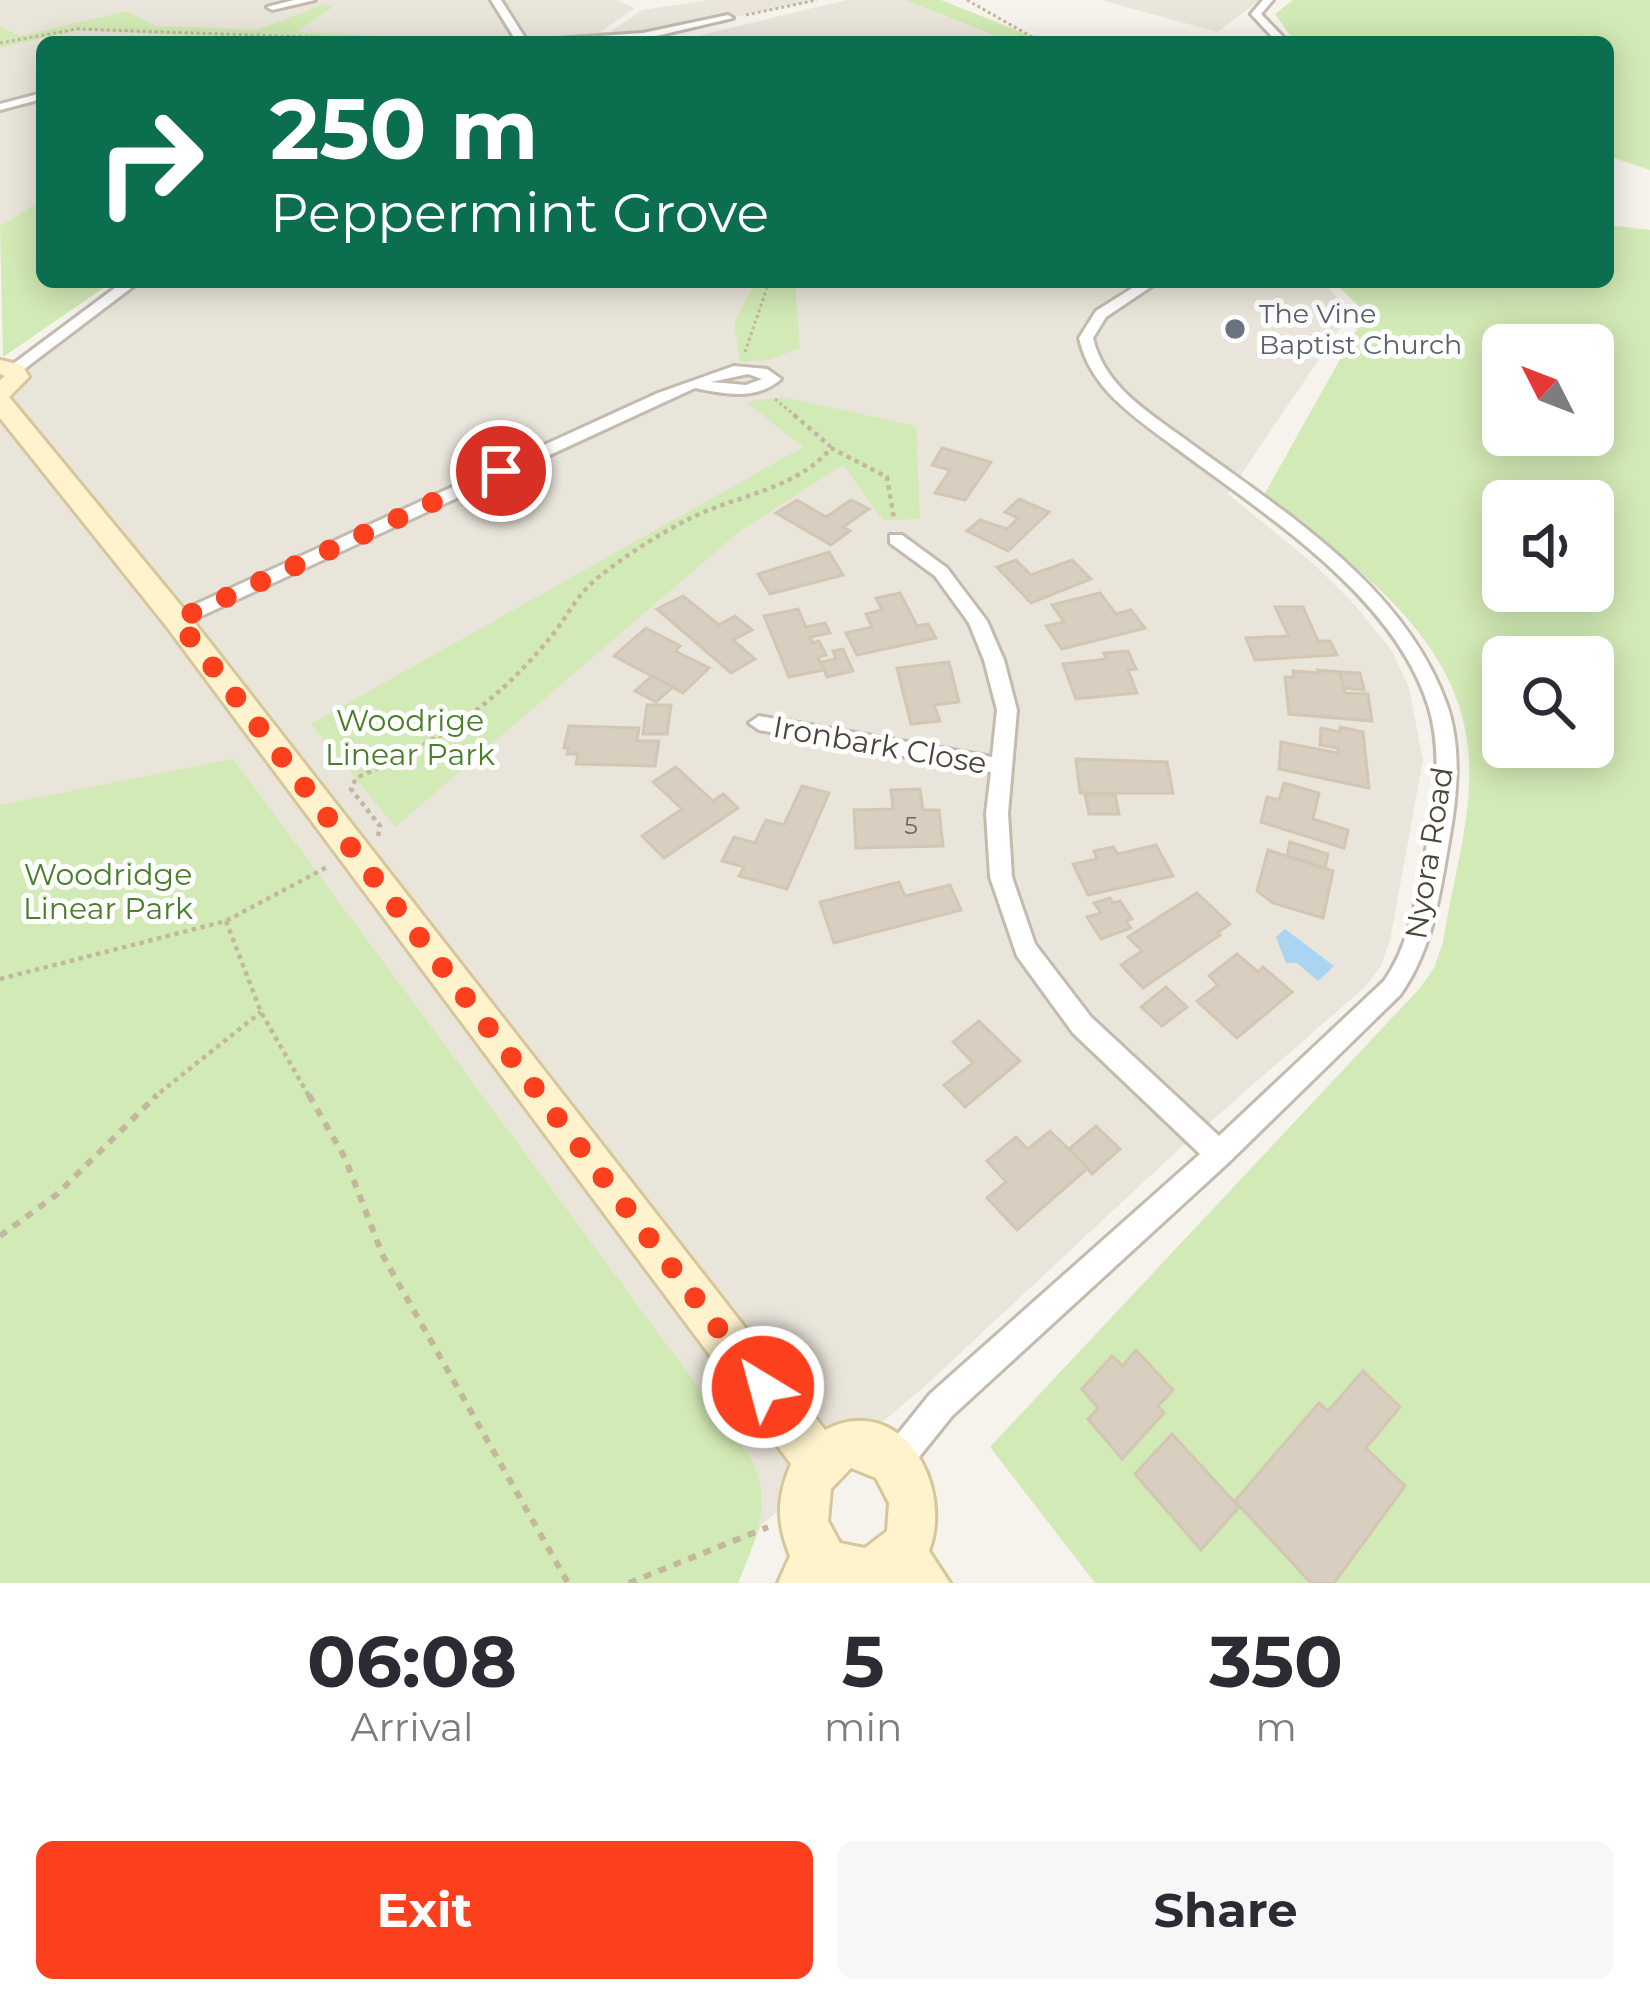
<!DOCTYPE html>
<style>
body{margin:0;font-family:Montserrat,sans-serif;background:#f7f7f7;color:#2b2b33;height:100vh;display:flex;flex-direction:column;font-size:45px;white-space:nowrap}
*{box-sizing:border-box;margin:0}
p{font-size:39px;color:#7c7c81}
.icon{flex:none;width:66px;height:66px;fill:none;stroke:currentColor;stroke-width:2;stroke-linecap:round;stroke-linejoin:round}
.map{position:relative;height:1583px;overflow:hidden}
.side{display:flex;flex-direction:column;background:#fff;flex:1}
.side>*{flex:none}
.guide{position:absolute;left:36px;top:36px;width:1578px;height:252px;border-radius:18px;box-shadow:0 6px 30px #0003;background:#0b6e4f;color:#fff;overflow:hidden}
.needle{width:78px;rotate:312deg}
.controls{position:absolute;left:1482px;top:324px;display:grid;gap:24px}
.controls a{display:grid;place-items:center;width:132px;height:132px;border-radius:18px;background:#fff;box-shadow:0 6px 30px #0003;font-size:60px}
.pin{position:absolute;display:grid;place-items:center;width:102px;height:102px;color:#fff;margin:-51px;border:6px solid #fff;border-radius:50%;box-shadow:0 3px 12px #0007}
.me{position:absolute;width:132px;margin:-66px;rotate:323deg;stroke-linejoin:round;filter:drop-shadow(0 0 9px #0008)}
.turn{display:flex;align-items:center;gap:42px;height:252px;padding:0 36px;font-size:54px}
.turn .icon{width:156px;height:156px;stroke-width:2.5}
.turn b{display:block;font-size:84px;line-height:102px}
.eta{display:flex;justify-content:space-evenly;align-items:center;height:204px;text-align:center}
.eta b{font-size:72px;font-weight:700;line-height:84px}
.action{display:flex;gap:24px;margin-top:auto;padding:24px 36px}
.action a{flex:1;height:138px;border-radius:18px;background:#fc3f1d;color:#fff;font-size:48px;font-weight:700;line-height:138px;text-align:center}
.action a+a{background:#f7f7f7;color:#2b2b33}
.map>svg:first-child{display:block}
.residential{fill:#eae5da}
.green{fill:#d2eab5;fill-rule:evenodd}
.water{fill:#a9d4f2}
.building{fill:#d8cfc1;stroke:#d3c7b4;stroke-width:3}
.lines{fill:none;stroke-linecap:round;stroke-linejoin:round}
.street-casing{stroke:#c2bbae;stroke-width:6}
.secondary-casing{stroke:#d6c79b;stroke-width:6}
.path-far2{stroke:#c4b79f;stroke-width:3;stroke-dasharray:3 3;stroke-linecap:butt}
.path-far1{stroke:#c4b79f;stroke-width:4.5;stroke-dasharray:4.5 4.5;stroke-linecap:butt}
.path{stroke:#c4b79f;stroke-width:6;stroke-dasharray:8 8;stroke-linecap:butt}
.street{fill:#fff;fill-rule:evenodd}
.secondary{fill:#fff3cd;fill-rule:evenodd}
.route{stroke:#fc3f1d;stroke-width:21;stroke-dasharray:0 37.8}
.worship-dot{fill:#6b7280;stroke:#fff;stroke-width:4.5}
.labels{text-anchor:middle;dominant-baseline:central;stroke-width:10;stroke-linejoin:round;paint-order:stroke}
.number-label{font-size:24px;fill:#6e675b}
.far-worship-label{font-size:27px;fill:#5b616d;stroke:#fff;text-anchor:start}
.park-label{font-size:30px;fill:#4a7f2a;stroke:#fff}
.street-label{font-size:30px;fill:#4b4439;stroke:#fff}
</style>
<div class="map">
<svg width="1650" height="1583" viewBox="0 0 1650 1583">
<rect width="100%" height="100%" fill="#f6f3ec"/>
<g class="residential">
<polygon points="0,0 616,0 635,8 600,32 610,32 642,10 709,0 817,0 643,36 531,42 42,42 42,200 0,226"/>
<polygon points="847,0 905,0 1009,42 680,40"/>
<polygon points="1101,0 1260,0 1217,32"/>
<polygon points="137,282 1323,282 1351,312 1228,494 1314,564 1355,605 1392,651 1409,688 1423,760 1390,940 1381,966 1365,987 1178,1150 925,1386 761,1525 738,1583 0,1583 0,376"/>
</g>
<g class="green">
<polygon points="905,0 941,0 1046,42 1010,42"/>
<polygon points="1293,0 1650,0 1650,170 1608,156 1608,42 1295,42 1275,14"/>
<polygon points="324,4 333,7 296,32 461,40 219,42 228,38 77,30 0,48 0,27 20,36 127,11 155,26 257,30"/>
<polygon points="42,200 42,282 112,282 3,357 0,226"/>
<path d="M1608 225 1650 230V1583H1095L990 1447 1419 989 1434 968 1443 942C1452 884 1472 820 1469 761 1465 639 1351 563 1264 495L1366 313 1334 282H1608ZM1503 345H1593V435H1503ZM1503 501H1593V591H1503ZM1503 657H1593V747H1503Z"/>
<polygon points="755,282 795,282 800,348 768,360 740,362 734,323"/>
<polygon points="783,397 916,426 920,519 883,520 843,465 741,530 395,827 311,724 803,447 746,402"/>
<path d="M233 759 750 1457C775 1501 755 1540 738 1583H0V805Z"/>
</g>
<polygon class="water" points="1285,929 1334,966 1318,981 1297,963 1286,963 1276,937"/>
<g class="building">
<polygon points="942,448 991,462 965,500 935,493 950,470 932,465"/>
<polygon points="1019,499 1049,512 1008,551 967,531 980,520 1007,529 1018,518 1005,512"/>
<polygon points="797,500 826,517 851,500 869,509 843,527 850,531 831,545 776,513"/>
<polygon points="829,552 843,575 770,594 758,574"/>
<polygon points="1016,560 1031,575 1072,560 1091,579 1031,603 997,567"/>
<polygon points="900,593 917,626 928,624 936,638 857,655 846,633 872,627 866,614 882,610 876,598"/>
<polygon points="1100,593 1116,614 1131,610 1145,628 1062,649 1046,626 1064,622 1052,605"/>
<polygon points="683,596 719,625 735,616 752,630 733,640 755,659 731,673 657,609"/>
<polygon points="1275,607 1303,607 1318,641 1330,641 1337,655 1255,660 1246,638 1289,636"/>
<polygon points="798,609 806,627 825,623 830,633 810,637 813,643 819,641 826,655 818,657 824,670 789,677 764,616"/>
<polygon points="646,628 680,646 675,651 709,668 683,693 614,656"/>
<polygon points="843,649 853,671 827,677 821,662 836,659 833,651"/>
<polygon points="1128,651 1136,669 1128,670 1137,693 1076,699 1063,664 1106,659 1104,653"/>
<polygon points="949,662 959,702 934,705 940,721 911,724 897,668"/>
<polygon points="1318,670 1340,672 1345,693 1368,694 1372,721 1289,714 1285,677 1294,677 1293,671 1320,673"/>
<polygon points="1340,672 1360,673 1364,690 1344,688"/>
<polygon points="652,676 673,687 656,702 635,691"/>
<polygon points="647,705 671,705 667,734 643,734"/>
<polygon points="569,726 639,728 637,741 659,741 655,766 576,764 578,754 567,754 569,748 564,748"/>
<polygon points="1340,727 1363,732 1369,788 1279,769 1281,742 1338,753 1338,748 1320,745 1321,728 1340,732"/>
<polygon points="1076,759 1167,762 1173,793 1080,793"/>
<polygon points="676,767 713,801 723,794 738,808 664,858 642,836 682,809 653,782"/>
<polygon points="1284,783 1319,793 1313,819 1348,830 1344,848 1261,822 1267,797 1279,800"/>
<polygon points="802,786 829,793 787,889 739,876 744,867 722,861 734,837 755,843 766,820 784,825"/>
<polygon points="920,789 923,810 939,810 943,846 856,848 854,810 893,809 891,790"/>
<polygon points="1085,794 1115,794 1119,814 1089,814"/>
<polygon points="1290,842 1328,854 1325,868 1287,856"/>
<polygon points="1156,845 1173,876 1088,895 1073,864 1097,859 1094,851 1113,847 1118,854"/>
<polygon points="1268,850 1333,871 1323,918 1273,903 1257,891"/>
<polygon points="899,882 905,896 950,885 961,910 834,943 820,902"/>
<polygon points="1197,893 1230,924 1217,933 1220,935 1143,988 1121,965 1142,951 1128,937"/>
<polygon points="1110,898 1113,903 1120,901 1132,919 1126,921 1131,928 1101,939 1087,917 1101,913 1094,903"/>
<polygon points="1237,954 1258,972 1263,967 1292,992 1237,1038 1197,1001 1218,985 1209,976"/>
<polygon points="1166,987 1187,1007 1162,1026 1141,1007"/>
<polygon points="979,1021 1020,1061 965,1107 944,1085 973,1063 953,1042"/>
<polygon points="1096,1126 1120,1149 1092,1174 1069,1149"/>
<polygon points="1050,1131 1088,1168 1017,1230 987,1198 1006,1182 987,1161 1016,1137 1028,1149"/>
<polygon points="1136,1350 1173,1390 1158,1406 1164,1413 1122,1459 1088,1419 1098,1408 1082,1389 1112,1356 1123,1366"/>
<polygon points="1363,1371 1400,1407 1366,1448 1405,1486 1334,1583 1311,1583 1235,1501 1319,1403 1328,1411"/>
<polygon points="1172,1434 1239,1507 1201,1550 1135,1474"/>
</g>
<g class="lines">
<defs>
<g id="street">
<polygon points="294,0 315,0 272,10 267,7"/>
<polygon points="491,0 501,0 527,41 643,33 728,15 733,18 643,39 517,42"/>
<polygon points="1263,0 1273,0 1261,14 1288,42 1277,42 1251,14"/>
<polygon points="42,93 42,99 0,110 0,104"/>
<polygon points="123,282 139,282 19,373 9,373 9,367"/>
<path d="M1142 282H1158L1106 317 1093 338C1104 385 1145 410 1182 437 1281 510 1404 584 1447 705 1462 748 1457 797 1449 841 1440 894 1432 951 1400 995L1228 1163 952 1416 907 1472 896 1476 885 1472 881 1461 885 1450 930 1394 1200 1154 1073 1033 1017 956 990 877 986 813 991 772 759 730 749 723 759 716 992 757 997 710 984 660 969 623 935 576 890 543V535H902L947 568 987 621 1004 660 1017 710 1008 813 1012 877 1035 944 1091 1017 1219 1136 1384 981C1413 940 1419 883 1429 834 1437 793 1441 749 1429 708 1395 595 1261 512 1172 445 1133 416 1090 388 1079 338L1096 311Z"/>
<path d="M734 366 767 369 781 379C756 401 725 394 695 388L184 624H170L168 620 170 616 658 393ZM748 374 762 379 746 385 711 382Z"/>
</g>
<path id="secondary" d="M0 360 22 365 29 377 9 397 187 613 825 1430C901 1391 954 1485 929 1551L950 1583H778L790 1556C776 1522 777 1497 791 1464L167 627 0 418V380L5 376 0 374ZM851 1468 876 1478 889 1503 887 1531 865 1548 840 1543 828 1521 831 1489Z"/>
</defs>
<use href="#street" class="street-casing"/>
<use href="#secondary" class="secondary-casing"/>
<g class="path-far2">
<polyline points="967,0 1041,42"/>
<polyline points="746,15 817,0"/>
<polyline points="463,42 498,39"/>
<polyline points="0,43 77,29 460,42"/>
<polyline points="745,352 769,282"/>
<polyline points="775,399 798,418"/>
</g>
<g class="path-far1">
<polyline points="794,415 830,446"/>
<path d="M378 836 380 826 351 789 356 778C440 741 495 706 554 633 569 613 579 592 600 576 626 555 662 532 693 517 738 495 797 489 831 448L887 477 894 519"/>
<polyline points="226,921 261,1012 310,1098"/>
<polyline points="0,979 226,921 327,867"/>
<polyline points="153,1098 261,1012"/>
</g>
<g class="path">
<polyline points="309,1095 345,1158 383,1256 568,1583"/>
<polyline points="0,1236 56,1195 157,1095"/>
<polyline points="629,1583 768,1527"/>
</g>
<use href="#street" class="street"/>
<use href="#secondary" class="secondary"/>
</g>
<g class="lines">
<polyline class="route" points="501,471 177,620 763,1387"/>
</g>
<circle class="worship-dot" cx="1235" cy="329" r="12"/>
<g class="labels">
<g class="number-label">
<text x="911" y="825">5</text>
</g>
<g class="far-worship-label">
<text x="1259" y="313">The Vine<tspan x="1259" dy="31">Baptist Church</tspan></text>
</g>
<g class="park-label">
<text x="410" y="720">Woodrige<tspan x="410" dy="34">Linear Park</tspan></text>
<text x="108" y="874">Woodridge<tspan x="108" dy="34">Linear Park</tspan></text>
</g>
<g class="street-label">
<text transform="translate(880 745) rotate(10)">Ironbark Close</text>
<text transform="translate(1429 853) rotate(-81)">Nyora Road</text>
</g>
</g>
</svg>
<div class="controls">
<a><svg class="needle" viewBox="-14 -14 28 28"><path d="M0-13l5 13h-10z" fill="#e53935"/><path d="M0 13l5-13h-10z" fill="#7c7c81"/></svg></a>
<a><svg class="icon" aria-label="sound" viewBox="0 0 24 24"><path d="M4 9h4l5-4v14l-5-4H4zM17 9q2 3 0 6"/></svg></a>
<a><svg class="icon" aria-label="search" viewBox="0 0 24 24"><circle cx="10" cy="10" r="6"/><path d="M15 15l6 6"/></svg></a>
</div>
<div class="pin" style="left:501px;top:471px;background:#d93025"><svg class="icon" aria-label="arrive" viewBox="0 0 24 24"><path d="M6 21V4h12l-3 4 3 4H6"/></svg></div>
<svg class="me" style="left:763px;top:1387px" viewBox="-20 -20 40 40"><circle r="17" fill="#fc3f1d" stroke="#fff" stroke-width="3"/><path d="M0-11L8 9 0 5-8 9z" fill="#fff"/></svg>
<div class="guide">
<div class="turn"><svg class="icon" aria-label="right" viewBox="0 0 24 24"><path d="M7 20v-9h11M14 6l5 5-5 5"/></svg><div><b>250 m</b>Peppermint Grove</div></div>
</div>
</div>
<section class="side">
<div class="eta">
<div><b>06:08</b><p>Arrival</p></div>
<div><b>5</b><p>min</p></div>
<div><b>350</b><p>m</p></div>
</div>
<div class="action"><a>Exit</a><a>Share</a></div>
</section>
